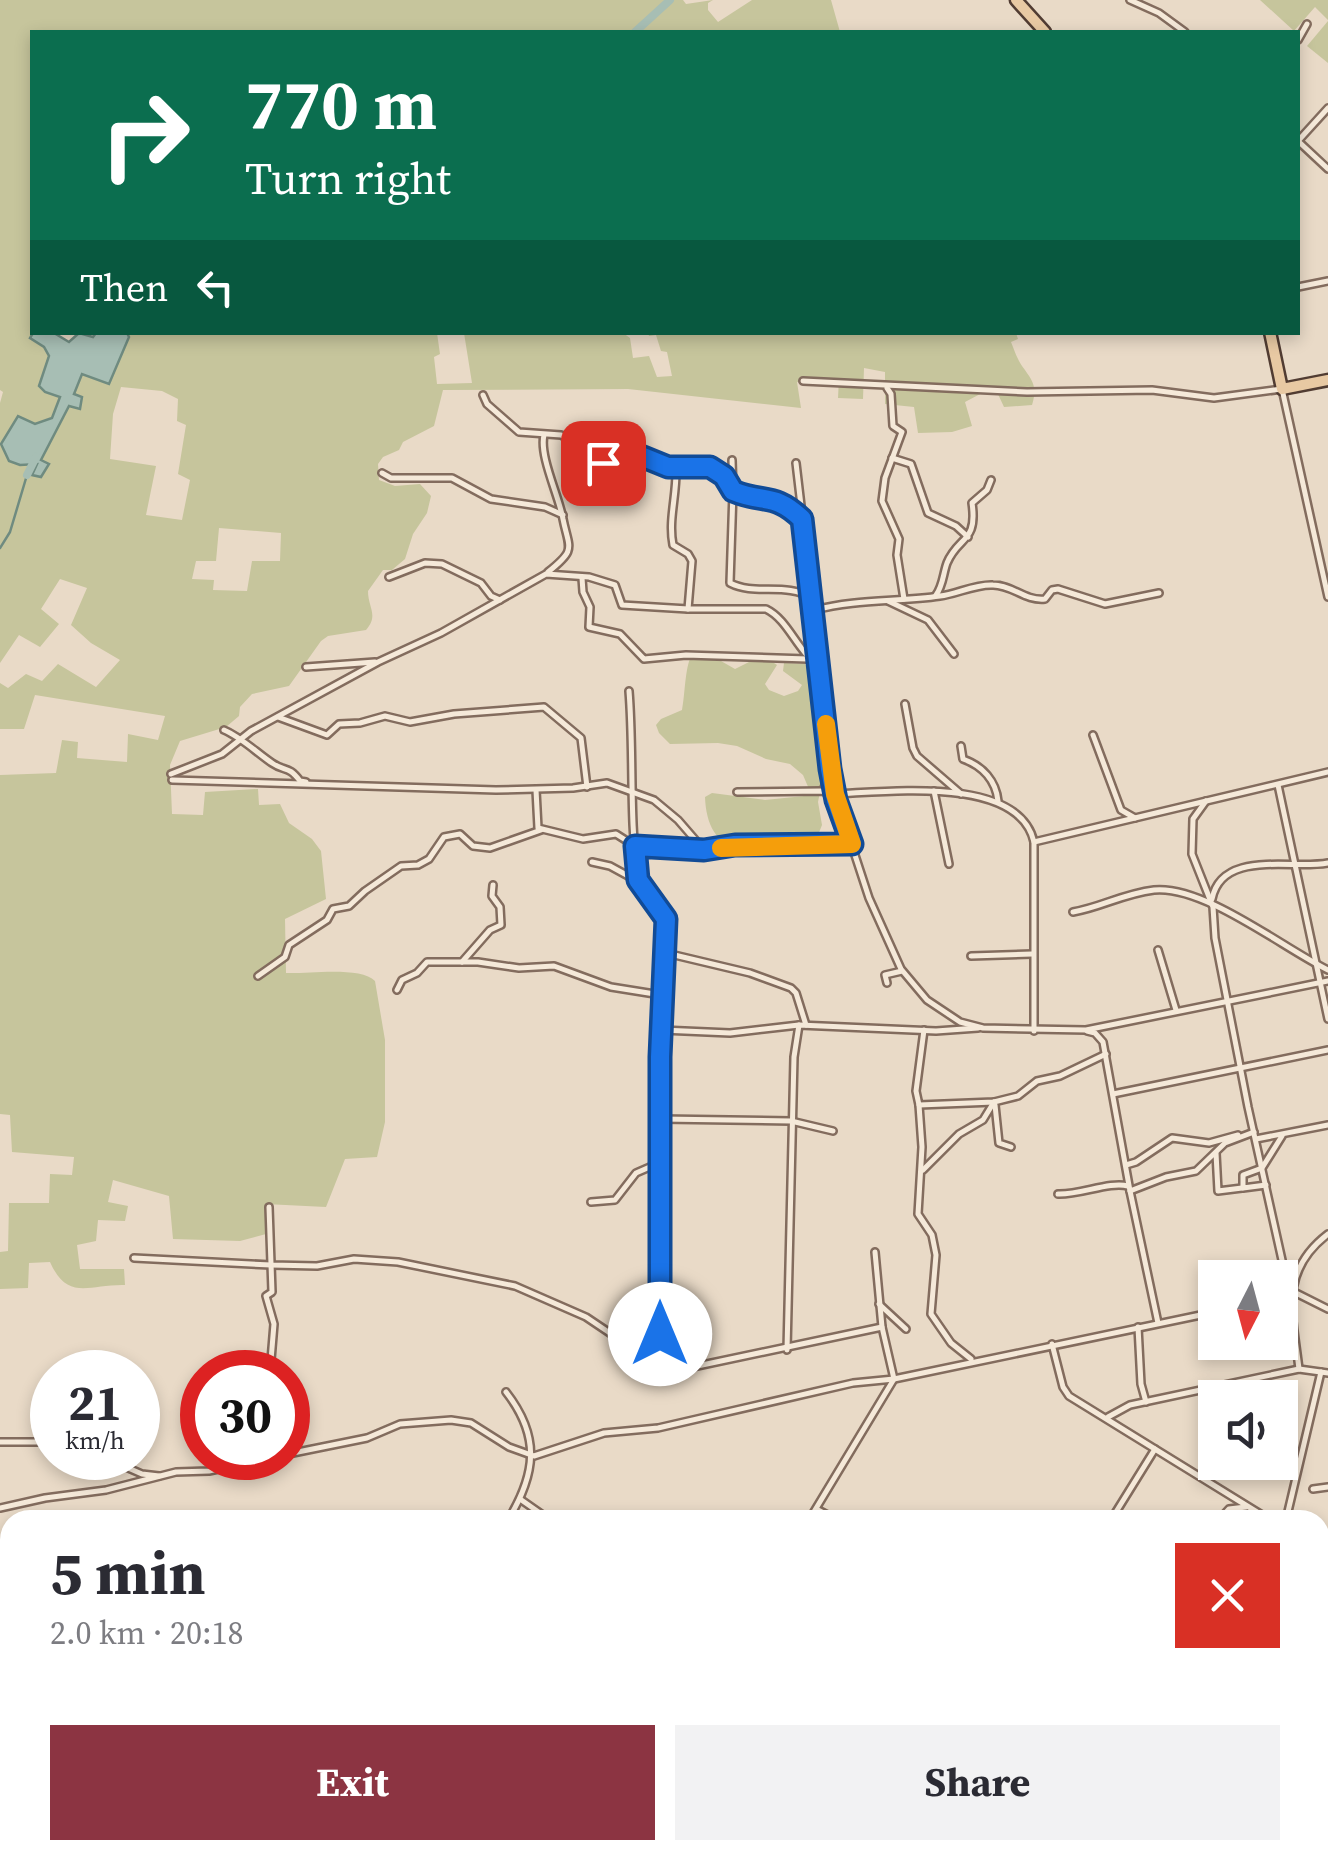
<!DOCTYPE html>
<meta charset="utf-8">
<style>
body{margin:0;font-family:"Source Serif 4",serif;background:#f2f2f3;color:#2b2b33;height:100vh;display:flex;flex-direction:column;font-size:38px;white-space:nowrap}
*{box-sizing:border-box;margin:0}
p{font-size:32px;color:#7c7c81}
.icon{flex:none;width:55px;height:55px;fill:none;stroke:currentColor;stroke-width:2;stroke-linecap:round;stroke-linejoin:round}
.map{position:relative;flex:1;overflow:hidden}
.sheet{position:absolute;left:0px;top:1510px;width:1330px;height:350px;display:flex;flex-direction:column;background:#fff;border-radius:30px 30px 0 0;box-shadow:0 5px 15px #0003}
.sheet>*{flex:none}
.banner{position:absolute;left:30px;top:30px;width:1270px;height:305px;border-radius:0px;box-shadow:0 5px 15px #0003;background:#0b6e4f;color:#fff;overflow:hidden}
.needle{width:65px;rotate:186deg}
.buttons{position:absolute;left:1198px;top:1260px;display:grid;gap:20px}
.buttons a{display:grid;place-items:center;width:100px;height:100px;border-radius:0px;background:#fff;box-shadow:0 5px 15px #0003;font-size:50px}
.speed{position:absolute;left:30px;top:1350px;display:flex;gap:20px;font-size:50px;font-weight:700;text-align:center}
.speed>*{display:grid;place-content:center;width:130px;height:130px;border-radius:50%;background:#fff;box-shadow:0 5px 15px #0003;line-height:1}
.speed small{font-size:25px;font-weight:400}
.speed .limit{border:15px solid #d22;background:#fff;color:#111}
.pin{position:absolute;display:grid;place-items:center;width:85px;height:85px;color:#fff;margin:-42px;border-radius:20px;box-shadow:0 5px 15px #0006}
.me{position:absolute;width:110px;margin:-55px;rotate:0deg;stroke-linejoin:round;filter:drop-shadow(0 0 8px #0008)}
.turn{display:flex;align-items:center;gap:35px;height:210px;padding:0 50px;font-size:45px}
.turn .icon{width:130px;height:130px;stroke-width:2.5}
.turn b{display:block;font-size:70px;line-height:85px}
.then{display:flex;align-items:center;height:95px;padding:0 50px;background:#0003;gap:20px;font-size:38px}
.round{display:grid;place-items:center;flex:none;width:105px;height:105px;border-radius:0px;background:#f2f2f3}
.summary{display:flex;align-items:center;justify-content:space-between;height:170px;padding:0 50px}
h1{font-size:60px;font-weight:700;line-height:75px}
.action{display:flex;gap:20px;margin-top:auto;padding:20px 50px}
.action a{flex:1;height:115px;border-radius:0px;background:#8c3442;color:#fff;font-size:40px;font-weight:700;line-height:115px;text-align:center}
.action a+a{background:#f2f2f3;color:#2b2b33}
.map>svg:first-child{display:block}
.green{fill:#c6c59c;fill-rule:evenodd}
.water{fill:#a7beb4;stroke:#6f8b80;stroke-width:2.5}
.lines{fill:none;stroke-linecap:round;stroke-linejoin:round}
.stream{stroke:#6f8b80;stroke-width:2.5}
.river{stroke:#a7beb4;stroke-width:8}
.minor-casing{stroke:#836c5e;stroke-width:10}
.primary-casing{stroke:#513c32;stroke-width:15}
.minor{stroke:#f5e9d9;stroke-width:5}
.primary{stroke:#e8c9a3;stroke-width:10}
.route-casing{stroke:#114b97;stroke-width:25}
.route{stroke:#1a73e8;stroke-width:18}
.slow{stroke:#f59e0b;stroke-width:18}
</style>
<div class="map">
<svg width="1328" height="1860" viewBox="0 0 1328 1860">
<rect width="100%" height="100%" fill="#e9dac7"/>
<g class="green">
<path d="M0 0H683L686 4 713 0 708 3V10L718 22 752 0H831L840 32H32L33 333 31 338 45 347 49 356 43 374 45 392 60 396 52 417 35 424 38 464 32 474 48 464 40 460 69 406 79 408 74 395 82 373 99 381 129 337 127 333H437L440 354 434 357 437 384 472 383 464 333H623L630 338 633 358 649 356 657 377 672 376 667 352 661 351 656 335 649 336 648 333H1016L1018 339 1011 342C1014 349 1017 359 1022 366 1032 380 1038 386 1032 405L1004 407 997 392 982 393 965 402 972 426 952 432 918 433 914 407 885 404V372L864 368 863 399 838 398 839 378 797 382 801 408 628 389 443 390 434 426 403 442 399 450 383 457 378 464 379 480 395 486 420 484 431 496 427 513 413 534 405 559 392 570H383L368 591C368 608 379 615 366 630L328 636 321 641 289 686 252 694 240 707 239 716 226 727 180 741 170 765 172 814 203 815 205 792 258 789 259 805 280 804 289 823 312 839 321 851 326 899 285 919 286 973C308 974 361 966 375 981L385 1040V1122L377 1157 345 1159 326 1207 265 1204 266 1234 240 1241 173 1239 169 1196 113 1180 108 1202 128 1206 125 1221 98 1220 96 1241 77 1245 80 1269H124L125 1285C89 1284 68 1302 50 1262L29 1263 28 1288 0 1289V1252L8 1251 9 1203H49L50 1174 72 1175 74 1157 12 1152 10 1115 0 1114V775L56 773 62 740 78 742 77 758 127 762 128 734 158 740 165 716 35 695 24 729H0V683L8 688 26 674 42 681 58 664 96 687 120 660 91 643 71 625 87 588 60 579 41 609 59 624 40 647 19 635 0 663V403L3 392 0 390ZM121 387 162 391 178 399 177 421 186 425 178 474 190 480 182 520 146 515 156 466 110 459 113 414ZM219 528 281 533 280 561H252L247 591 213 590 214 580 192 579 196 561H216Z"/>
<polygon points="1260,0 1328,0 1328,20 1315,7 1294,31"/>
<polygon points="1328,21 1328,63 1307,46"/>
<path d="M691 657 721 661 735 669 749 662 771 661 777 665 765 684 769 690 784 696 798 691 802 685 783 671 784 663 805 664 813 678 824 772 818 802 822 825 816 840C804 845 796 839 784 839 774 840 762 844 752 846 718 852 706 826 705 797L712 793 765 800 804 796 809 789 803 775 790 764 766 759 737 746 718 743 670 744 659 733 656 725 661 719 682 710C685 696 685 667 691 657Z"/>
</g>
<polygon class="water" points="33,333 54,333 69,342 79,333 93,337 96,333 127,333 129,337 109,384 82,374 74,394 82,397 80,409 69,406 41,460 49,464 41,477 32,475 37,464 20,465 9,461 1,444 18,416 35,424 52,418 60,397 45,392 39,386 49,356 44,347 30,338"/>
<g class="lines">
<g class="stream">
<polyline points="0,548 10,532 27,475"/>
<polyline points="1320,1782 1328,1779"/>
</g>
<g class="river">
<polyline points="635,32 670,0"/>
<polyline points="27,475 36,457"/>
</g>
<defs>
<g id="minor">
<polyline points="1130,0 1159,13 1185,32"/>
<polyline points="1298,40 1307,24"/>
<polyline points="1298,141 1328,108"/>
<polyline points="1298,141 1328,169"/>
<polyline points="1298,287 1328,281"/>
<polyline points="803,381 1027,392 1152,390 1214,398 1282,389 1328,597"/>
<polyline points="887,388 891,394 893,426 902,432 885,478 882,501 899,539 897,555 904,599"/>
<path d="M483 395 487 404 519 432 561 435 577 443 595 461H612L637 454 668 467 694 465 718 471 733 491 730 583C755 596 786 582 812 598"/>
<path d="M544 435C539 456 559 496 563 519 569 549 577 549 548 572"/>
<polyline points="892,458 911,464 928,513 956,526 968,537"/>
<path d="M732 460 733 491C761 503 776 494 801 518"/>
<polyline points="796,463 835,794 869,898 901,969 927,1000 960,1022 983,1028 1086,1030 1328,981"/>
<path d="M676 467C677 495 668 520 673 545L688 554 692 561 688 609"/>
<polyline points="382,473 391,478 452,478 491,499 545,507 563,515"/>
<polyline points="389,577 425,563 442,564 481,583 491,596 500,600"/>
<polyline points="582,578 583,592 590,607 589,627 620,634 644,659 686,655 807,659"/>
<path d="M936 595C943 586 943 574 947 563 958 536 978 543 972 503L987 490 991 480"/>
<polyline points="888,601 928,620 954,654"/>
<path d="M815 610C855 599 898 602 940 596 957 594 975 584 993 585 1013 585 1024 601 1045 599L1052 590 1058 589 1105 604 1159 593"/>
<polyline points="306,667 375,662"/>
<path d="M629 691C634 754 629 818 638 881"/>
<polyline points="905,704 913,748 917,756 961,794"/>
<polyline points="278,717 327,735 339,724 360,723 385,716 410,722 454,714 544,707 581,738 587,787"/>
<path d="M224 730C241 737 257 753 272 763 285 772 288 765 300 781L306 782"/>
<polyline points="1093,735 1121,810 1135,818"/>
<path d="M961 746 963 759C983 766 996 781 998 801"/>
<path d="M171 774 222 754 251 731 378 662 441 633 546 574 589 577 615 585 622 605 688 609H766C789 620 797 652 820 666"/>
<polyline points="172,780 496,790 573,788 607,783 654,800 678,820 704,850"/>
<polyline points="1278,785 1328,1019"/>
<polyline points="536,790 538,828 583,839 616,834 635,846 650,849 852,844"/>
<polyline points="823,791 830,771"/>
<polyline points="934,791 949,864"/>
<polyline points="737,792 823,791 836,799"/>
<path d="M835 794C887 792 1019 775 1034 842V1031"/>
<polyline points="1206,801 1193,819 1192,854 1213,907 1215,938 1248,1107 1286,1278 1292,1291 1328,1309"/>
<polyline points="1034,842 1328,772"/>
<polyline points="592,862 610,866 643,884 666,919 660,1057 658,1366 669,1372 882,1327"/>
<path d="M1212 899C1222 849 1293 870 1328 863"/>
<path d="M1073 912C1102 907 1122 894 1154 890 1204 885 1283 948 1328 970"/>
<polyline points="1158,950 1176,1010"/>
<polyline points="666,953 750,973 791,988 796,993 806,1025"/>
<polyline points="971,956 1032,954"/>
<polyline points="462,962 490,930 501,925 500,907 492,896 493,885"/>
<polyline points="258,976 285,957 289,945 327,920 333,909 349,906 365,891 401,866 418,865 429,859 444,837 460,834 473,846 490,848 541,830"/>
<polyline points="887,983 885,975 902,971"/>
<polyline points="397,990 402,980 417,973 427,962 478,962 519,968 554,966 611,987 661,995"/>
<polyline points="662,1030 730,1033 799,1025 936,1031 978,1028"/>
<polyline points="924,1030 916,1091 919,1105 994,1102 1018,1096 1037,1081 1060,1076 1106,1054"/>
<polyline points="1087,1031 1095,1033 1103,1042 1130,1191 1158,1323"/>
<polyline points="1113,1094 1328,1050"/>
<polyline points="919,1105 922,1147 918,1214 932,1235 936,1255 931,1314 951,1343 971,1359"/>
<polyline points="995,1105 999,1143 1011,1147"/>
<polyline points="661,1119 791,1121 833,1131"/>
<polyline points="1256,1139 1328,1125"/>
<polyline points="1216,1153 1218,1191 1242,1188"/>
<polyline points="1126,1165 1136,1162 1172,1138 1209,1143 1238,1135"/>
<polyline points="923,1170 959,1134 983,1120 994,1102"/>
<polyline points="1266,1185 1243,1188 1243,1175 1262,1168 1282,1136"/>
<polyline points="1130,1191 1166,1177 1196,1171 1225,1143 1254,1132"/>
<path d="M1058 1194C1080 1195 1110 1181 1128 1186"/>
<polyline points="591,1202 615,1200 636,1173 659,1163"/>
<polyline points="269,1207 272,1292 266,1296 274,1324 270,1372"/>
<polyline points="134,1258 271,1265 317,1266 354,1259 398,1262 515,1286 586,1317 656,1364"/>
<polyline points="1280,1299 1291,1297"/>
<polyline points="879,1304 906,1329"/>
<polyline points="1138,1327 1141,1384 1146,1402"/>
<polyline points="1052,1344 1063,1387 1069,1396 1270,1520"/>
<polyline points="787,1350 794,1057 799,1025"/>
<path d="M1299 1369C1293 1316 1278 1272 1328 1234"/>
<path d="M506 1392C541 1437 536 1474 508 1520"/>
<polyline points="1108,1417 1130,1405 1299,1369 1328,1373"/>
<polyline points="0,1442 52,1442"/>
<polyline points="288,1454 367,1438 400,1424 451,1420 471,1423 509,1447 534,1456 604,1433 658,1428 853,1383 894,1379 1215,1312"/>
<polyline points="105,1458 142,1474 159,1476"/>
<polyline points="1313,1489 1328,1487"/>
<polyline points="520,1499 550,1520"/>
<polyline points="0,1508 45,1498 106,1490 176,1472 209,1471 271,1458"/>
<polyline points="818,1510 837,1520"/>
<polyline points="809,1520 894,1379 882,1327 875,1252"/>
<polyline points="1111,1520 1155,1449"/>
<polyline points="1219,1520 1229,1509 1246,1507"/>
<polyline points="1286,1520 1321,1372"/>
<polyline points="0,1651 10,1647"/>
<polyline points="1320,1666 1328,1665"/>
<polyline points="0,1692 10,1695"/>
<polyline points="494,1850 521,1860"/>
<polyline points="238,1860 257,1850"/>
<polyline points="302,1860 314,1860"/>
<polyline points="316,1860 324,1850"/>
<polyline points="922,1860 938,1860"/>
<polyline points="1006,1860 1007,1850"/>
</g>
<g id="primary">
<polyline points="1016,0 1045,32"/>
<polyline points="1270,332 1282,389 1328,380"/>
<polyline points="1320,1564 1328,1552"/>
<polyline points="1139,1860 1144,1850"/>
</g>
</defs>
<use href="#minor" class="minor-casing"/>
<use href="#primary" class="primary-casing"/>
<use href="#minor" class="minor"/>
<use href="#primary" class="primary"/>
</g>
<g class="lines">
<defs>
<path id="route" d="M603 463 636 454 668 467H710L724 476 733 491C764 504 774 492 802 519L830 769 836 800 852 844 735 845 704 850 635 846 638 880 666 919 660 1057V1334"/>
</defs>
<use href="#route" class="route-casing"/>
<use href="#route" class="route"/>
<polyline class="slow" points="721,848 852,844 835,794 826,724"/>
</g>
</svg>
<div class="buttons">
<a><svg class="needle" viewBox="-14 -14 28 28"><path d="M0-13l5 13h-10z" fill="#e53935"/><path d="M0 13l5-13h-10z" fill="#7c7c81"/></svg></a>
<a><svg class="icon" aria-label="sound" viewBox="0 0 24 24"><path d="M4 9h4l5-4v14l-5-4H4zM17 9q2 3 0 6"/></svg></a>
</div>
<div class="speed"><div>21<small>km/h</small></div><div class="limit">30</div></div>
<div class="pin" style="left:603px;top:463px;background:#d93025"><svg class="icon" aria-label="arrive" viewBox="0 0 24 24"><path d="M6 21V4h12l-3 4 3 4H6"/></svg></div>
<svg class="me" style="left:660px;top:1334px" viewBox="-20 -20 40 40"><circle r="19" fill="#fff"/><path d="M0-13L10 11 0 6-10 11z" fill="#1a73e8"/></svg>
<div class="banner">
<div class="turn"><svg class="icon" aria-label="right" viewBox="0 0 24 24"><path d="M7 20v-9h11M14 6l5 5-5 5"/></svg><div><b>770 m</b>Turn right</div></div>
<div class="then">Then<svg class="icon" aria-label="left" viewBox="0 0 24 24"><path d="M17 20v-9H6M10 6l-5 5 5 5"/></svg></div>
</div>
<section class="sheet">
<div class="summary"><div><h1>5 min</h1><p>2.0 km · 20:18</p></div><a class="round" style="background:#d93025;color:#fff"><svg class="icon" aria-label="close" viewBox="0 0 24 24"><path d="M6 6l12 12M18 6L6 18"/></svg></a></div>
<div class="action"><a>Exit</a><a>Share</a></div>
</section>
</div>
